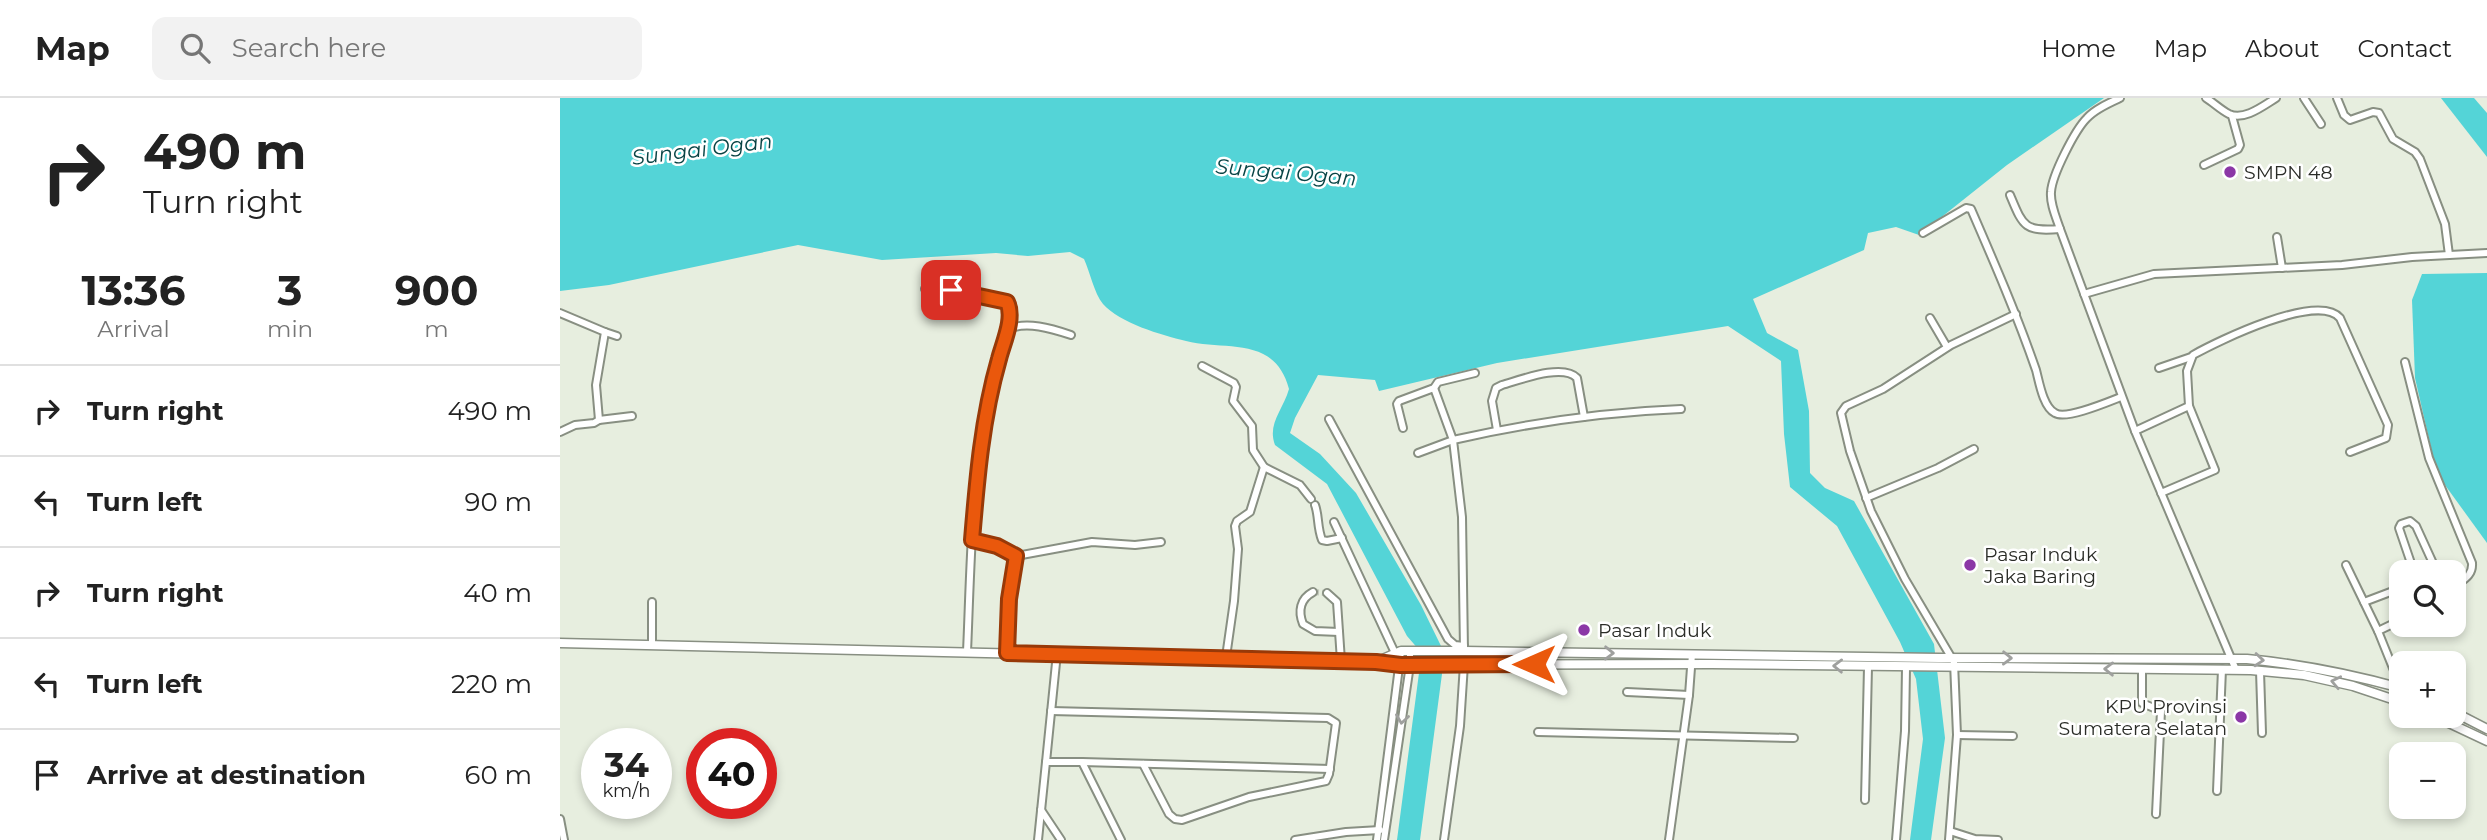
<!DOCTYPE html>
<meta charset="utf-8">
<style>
body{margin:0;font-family:Montserrat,sans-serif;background:#f2f2f2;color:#222;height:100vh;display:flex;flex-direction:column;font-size:26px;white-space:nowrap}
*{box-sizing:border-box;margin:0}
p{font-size:23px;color:#767676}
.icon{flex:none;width:38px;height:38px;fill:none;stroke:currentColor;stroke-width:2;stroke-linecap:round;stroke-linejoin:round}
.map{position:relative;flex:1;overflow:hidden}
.details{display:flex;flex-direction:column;background:#fff;width:560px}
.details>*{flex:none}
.hud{background:#fff;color:#222;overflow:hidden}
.fabs{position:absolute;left:1829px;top:462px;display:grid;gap:14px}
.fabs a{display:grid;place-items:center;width:77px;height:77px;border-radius:14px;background:#fff;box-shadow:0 4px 10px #0003;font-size:35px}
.speed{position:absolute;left:21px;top:630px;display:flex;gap:14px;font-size:35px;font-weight:700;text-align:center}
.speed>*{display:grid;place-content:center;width:91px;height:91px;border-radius:50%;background:#fff;box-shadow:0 4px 10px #0003;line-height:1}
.speed small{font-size:18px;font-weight:400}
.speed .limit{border:10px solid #d22;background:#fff;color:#111}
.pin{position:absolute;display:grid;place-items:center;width:60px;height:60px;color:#fff;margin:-30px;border-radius:14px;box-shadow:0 4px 10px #0006}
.me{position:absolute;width:77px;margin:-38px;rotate:270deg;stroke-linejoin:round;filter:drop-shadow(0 0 5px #0008)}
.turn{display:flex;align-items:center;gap:24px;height:147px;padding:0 28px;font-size:32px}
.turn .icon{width:91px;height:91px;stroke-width:2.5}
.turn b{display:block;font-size:49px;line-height:60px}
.eta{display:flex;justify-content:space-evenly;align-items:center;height:119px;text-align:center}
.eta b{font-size:42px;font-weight:700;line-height:49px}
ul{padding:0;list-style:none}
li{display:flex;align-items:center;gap:21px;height:91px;padding:0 28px;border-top:2px solid #e0e0e0}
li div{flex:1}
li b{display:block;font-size:26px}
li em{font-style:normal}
header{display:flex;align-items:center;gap:42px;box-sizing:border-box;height:98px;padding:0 35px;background:#fff;border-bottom:2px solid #e0e0e0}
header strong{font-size:33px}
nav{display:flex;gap:38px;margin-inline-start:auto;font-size:24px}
.search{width:490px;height:63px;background:#f2f2f2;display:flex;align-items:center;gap:18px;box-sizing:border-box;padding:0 24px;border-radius:14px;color:#767676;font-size:26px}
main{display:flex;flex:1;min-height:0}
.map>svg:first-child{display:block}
.water{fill:#54d4d7}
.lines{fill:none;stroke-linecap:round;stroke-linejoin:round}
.street-tunnel{stroke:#c1c7ba;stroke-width:6;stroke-dasharray:6 3;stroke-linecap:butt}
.street-casing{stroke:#888f82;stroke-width:10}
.secondary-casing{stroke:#888f82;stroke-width:11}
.street{stroke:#fff;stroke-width:6}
.secondary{stroke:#fff;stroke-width:8}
.oneway{stroke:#9fa09e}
.route-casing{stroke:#983908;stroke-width:18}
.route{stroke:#ea580c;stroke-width:12}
.poi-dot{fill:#8b37a6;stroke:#fff;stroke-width:2.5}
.labels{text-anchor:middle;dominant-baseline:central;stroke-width:5;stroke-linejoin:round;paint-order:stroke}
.poi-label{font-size:19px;fill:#2a2c27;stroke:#fff;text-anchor:start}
.water-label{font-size:21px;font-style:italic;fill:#084445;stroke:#fff}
</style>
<header>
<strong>Map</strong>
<div class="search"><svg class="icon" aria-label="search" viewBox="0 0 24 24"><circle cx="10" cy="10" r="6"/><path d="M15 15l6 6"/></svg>Search here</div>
<nav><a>Home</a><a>Map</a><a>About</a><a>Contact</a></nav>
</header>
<main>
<section class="details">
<div class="hud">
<div class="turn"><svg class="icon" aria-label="right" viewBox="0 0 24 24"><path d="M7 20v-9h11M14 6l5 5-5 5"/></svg><div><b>490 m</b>Turn right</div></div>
</div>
<div class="eta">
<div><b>13:36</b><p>Arrival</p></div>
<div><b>3</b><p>min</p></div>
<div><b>900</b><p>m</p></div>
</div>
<ul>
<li><svg class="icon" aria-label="right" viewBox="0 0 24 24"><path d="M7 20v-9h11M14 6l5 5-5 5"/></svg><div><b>Turn right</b></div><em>490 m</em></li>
<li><svg class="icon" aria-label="left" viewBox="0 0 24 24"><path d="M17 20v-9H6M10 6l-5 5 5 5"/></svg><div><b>Turn left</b></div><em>90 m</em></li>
<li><svg class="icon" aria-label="right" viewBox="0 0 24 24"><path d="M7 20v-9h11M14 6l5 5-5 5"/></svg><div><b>Turn right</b></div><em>40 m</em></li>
<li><svg class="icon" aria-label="left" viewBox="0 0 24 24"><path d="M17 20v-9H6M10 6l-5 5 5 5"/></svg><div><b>Turn left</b></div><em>220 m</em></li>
<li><svg class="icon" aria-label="arrive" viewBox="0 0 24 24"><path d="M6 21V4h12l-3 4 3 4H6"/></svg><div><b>Arrive at destination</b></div><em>60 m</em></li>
</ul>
</section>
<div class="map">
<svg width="1927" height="742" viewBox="0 0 1927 742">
<rect width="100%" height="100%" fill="#e7eedf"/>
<g class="water">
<path d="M0 0H1544L1447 67 1359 137 1336 129 1308 135 1304 152 1193 201 1207 235 1238 252 1249 313 1250 375 1265 390 1294 403 1374 546 1385 640 1371 742H1350L1363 641 1356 581 1340 544 1277 428 1230 389 1224 336 1221 263 1168 228 937 265 819 293 815 282 758 277 735 320 730 335 760 356 796 395 861 507 881 548 882 576 860 742H837L859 575 860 553 847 538 767 386 715 347C707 326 723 312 729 291 715 237 665 253 626 243 601 237 560 225 543 206 534 195 530 174 524 161L510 154 468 158 436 155 322 162 238 147 49 187 0 193Z"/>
<polygon points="1881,0 1914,0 1927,15 1927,59"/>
<polygon points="1927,175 1927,445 1877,376 1855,280 1852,202 1862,176"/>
</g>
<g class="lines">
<polyline class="street-tunnel" points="753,494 767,495"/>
<defs>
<g id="street">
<path d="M1560 0C1549 5 1535 11 1527 20 1515 32 1492 77 1491 94 1490 106 1496 119 1500 131L1575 333 1676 572"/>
<path d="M1646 0C1654 5 1661 12 1669 16 1684 23 1703 8 1716 0"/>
<polyline points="1744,0 1761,26"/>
<polyline points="1777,0 1784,17 1790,22 1813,14 1819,15 1833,41 1855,54 1860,61 1885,126 1889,157"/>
<polyline points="1644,67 1678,51 1680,47 1672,18"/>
<path d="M1450 97C1463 128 1464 134 1500 131"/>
<path d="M1363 135 1406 110 1411 111C1434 164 1457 217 1476 272 1479 283 1483 309 1495 315 1506 322 1548 304 1561 299"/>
<polyline points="1717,139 1722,170"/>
<polyline points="365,191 391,192 447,204 450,211 447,232"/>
<polyline points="1524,196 1594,176 1782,167 1852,159 1927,155"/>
<polyline points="0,215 45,234 36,287 39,322 34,325 15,327 0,334"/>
<polyline points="1370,220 1387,249"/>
<polyline points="45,234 57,238"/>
<path d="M1845 264 1869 360 1912 465C1913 478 1903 482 1894 489"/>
<polyline points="642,268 674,285 676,289 673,303 692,328 693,352 704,369"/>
<polyline points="1599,270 1631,259"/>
<polyline points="769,321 888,541 895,547 904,548"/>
<polyline points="39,322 72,318"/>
<polyline points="843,330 837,306 839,303 874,290 878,284 915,275"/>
<path d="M937 332 932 303 936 290 942 287C960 282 1003 265 1017 280L1024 319"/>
<path d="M1575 333 1629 308 1627 273 1633 257C1658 243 1758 194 1780 220L1828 327 1826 340 1790 354"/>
<polyline points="858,355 893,342 874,290"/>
<polyline points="1601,395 1655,372 1629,308"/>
<polyline points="1306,400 1378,370 1414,351"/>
<path d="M755 407C759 418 757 429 762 442L767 443 782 440"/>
<polyline points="774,424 835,555"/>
<polyline points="412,442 437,448 456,458 532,444 575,447 601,444"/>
<polyline points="1786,467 1818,533"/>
<polyline points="1854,474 1839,430 1841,426 1850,423 1856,428 1877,474"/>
<path d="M753 494C740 501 738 513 743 526L755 533 779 534"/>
<polyline points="767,495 777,504 781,563"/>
<polyline points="1804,504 1841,490"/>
<polyline points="1841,522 1818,533 1841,590"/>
<polyline points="92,547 92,504"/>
<path d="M904 553 902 419 893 342C968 325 1044 314 1121 311"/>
<path d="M407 554C411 464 411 372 432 283 436 266 442 249 447 232 465 222 493 231 511 237"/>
<polyline points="447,555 449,501 456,458"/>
<polyline points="497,555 486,664 522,664 561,742"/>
<polyline points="666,559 674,503 678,451 675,428 677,423 690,414 704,369 740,387 751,401"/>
<polyline points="1582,571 1582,605 1601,613 1596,716"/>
<polyline points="1700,573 1702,635"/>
<polyline points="1067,594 1129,597"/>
<polyline points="491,613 768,620 776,625 769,676 766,683 689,699 622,722 615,721 609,716 583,666"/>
<polyline points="978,634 1234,640"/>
<polyline points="1397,637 1453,638"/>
<polyline points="522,664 770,671"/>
<polyline points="1657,693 1662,571"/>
<polyline points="1305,702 1308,569"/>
<polyline points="481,712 501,742"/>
<polyline points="0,721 4,742"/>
<polyline points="1390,733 1415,741 1438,742"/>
<polyline points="478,742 486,664"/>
<polyline points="735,742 786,734 820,732"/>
<polyline points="817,742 841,553"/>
<polyline points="824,742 850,567 850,553"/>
<polyline points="884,742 900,628 904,566"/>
<polyline points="1109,742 1129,597 1132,556"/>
<polyline points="1336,742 1345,633 1346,570"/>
<polyline points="1389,742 1397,637 1394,564 1345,481 1311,413 1290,353 1281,315 1286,308 1323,291 1391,247 1456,216"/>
</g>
<g id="secondary">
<polyline points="0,545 816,564 841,567 1152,566 1691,572 1744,577 1793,588 1841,604"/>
<path d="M816 564 841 553H904L1379 560 1687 561C1740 566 1790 576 1841 590"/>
<polyline points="1894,614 1927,631"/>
<polyline points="1874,618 1927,643"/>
</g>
</defs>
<use href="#street" class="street-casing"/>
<use href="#secondary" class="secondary-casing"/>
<use href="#street" class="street"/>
<use href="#secondary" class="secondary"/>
</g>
<defs><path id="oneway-chevron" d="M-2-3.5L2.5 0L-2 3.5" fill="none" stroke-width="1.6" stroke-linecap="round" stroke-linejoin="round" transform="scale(1.75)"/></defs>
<g class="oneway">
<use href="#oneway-chevron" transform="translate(1049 555) rotate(1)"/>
<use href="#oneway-chevron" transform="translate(1447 560) rotate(1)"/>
<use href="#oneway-chevron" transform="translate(1699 562) rotate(5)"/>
<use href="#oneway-chevron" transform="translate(1278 568) rotate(-179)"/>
<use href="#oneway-chevron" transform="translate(1549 571) rotate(-179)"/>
<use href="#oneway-chevron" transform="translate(1776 584) rotate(-168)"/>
<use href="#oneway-chevron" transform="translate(842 621) rotate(98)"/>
</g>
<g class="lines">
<defs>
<path id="route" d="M391 192 447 204C455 220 443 245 439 261 422 320 417 381 412 442L437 448 456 458 449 501 447 555 816 564 841 567 974 566"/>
</defs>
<use href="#route" class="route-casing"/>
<use href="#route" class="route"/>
</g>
<g class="poi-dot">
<circle cx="1670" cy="74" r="7"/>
<circle cx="1410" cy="467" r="7"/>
<circle cx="1024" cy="532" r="7"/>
<circle cx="1681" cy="619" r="7"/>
</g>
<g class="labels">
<g class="poi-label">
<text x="1684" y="74">SMPN 48</text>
<text x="1424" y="456">Pasar Induk<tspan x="1424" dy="22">Jaka Baring</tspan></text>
<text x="1038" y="532">Pasar Induk</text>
<text x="1667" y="608" text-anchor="end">KPU Provinsi<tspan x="1667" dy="22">Sumatera Selatan</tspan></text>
</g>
<g class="water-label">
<text transform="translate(142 51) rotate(-7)">Sungai Ogan</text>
<text transform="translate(726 74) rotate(5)">Sungai Ogan</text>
</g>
</g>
</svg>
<div class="fabs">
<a><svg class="icon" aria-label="search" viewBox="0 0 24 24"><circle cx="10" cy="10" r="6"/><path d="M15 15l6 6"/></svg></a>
<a>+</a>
<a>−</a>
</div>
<div class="speed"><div>34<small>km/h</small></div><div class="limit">40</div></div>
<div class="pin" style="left:391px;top:192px;background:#d93025"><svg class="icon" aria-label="arrive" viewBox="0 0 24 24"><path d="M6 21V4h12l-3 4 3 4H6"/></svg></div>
<svg class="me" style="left:974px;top:566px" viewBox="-20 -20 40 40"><path d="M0-17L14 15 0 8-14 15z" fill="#ea580c" stroke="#fff" stroke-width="4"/></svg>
</div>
</main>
